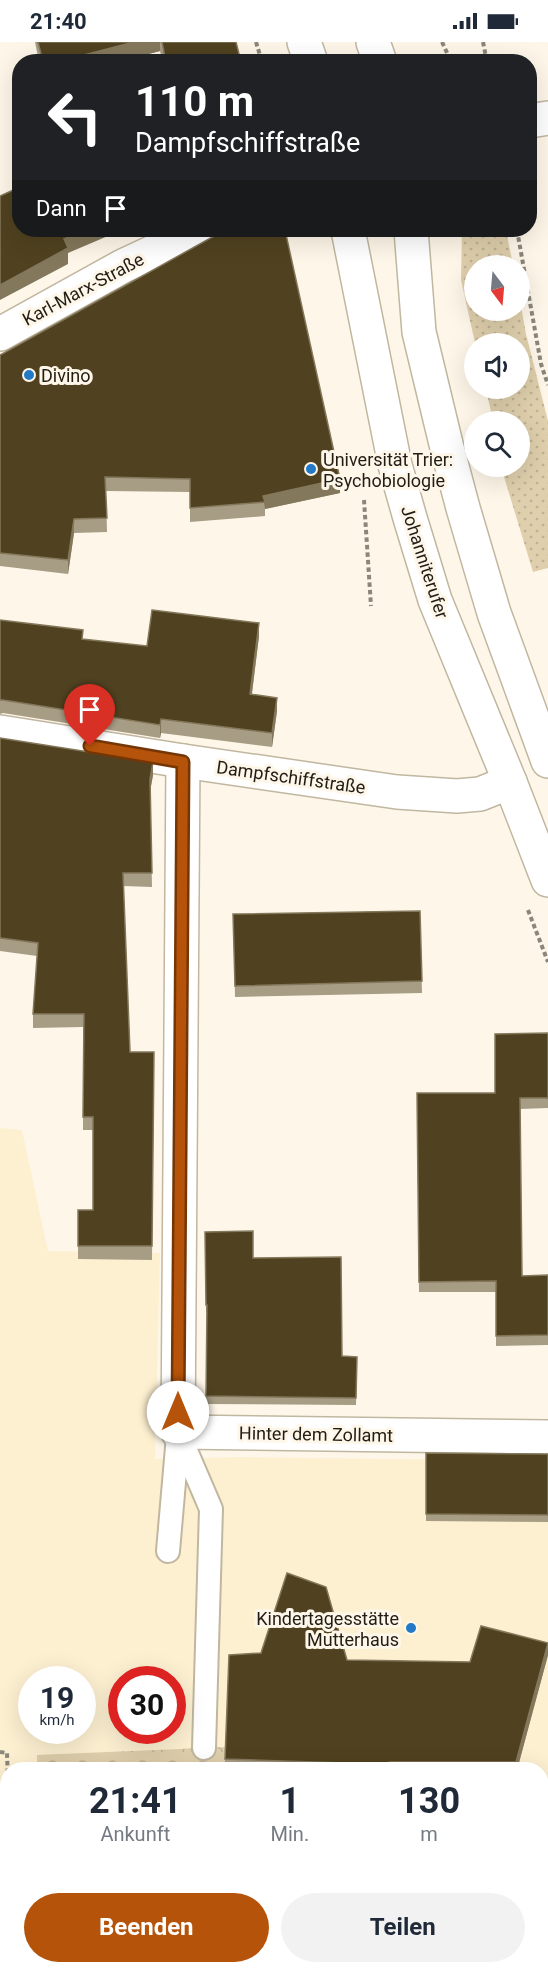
<!DOCTYPE html>
<html lang="de">
<meta charset="utf-8">
<style>
body{margin:0;font-family:Roboto,sans-serif;background:#f2f2f3;color:#1f2937;height:100vh;display:flex;flex-direction:column;font-size:22px;white-space:nowrap}
*{box-sizing:border-box;margin:0}
p{font-size:20px;color:#747a83}
.icon{flex:none;width:33px;height:33px;fill:none;stroke:currentColor;stroke-width:2;stroke-linecap:round;stroke-linejoin:round}
.map{position:relative;flex:1;overflow:hidden}
.details{position:absolute;left:0px;top:1720px;width:549px;height:212px;display:flex;flex-direction:column;background:#fff;border-radius:24px 24px 0 0;box-shadow:0 6px 24px #0002}
.details>*{flex:none}
.top-card{position:absolute;left:12px;top:12px;width:525px;height:183px;border-radius:24px;box-shadow:0 6px 24px #0002;background:#202124;color:#fff;overflow:hidden}
.needle{width:39px;rotate:164deg}
.fabs{position:absolute;left:464px;top:213px;display:grid;gap:12px}
.fabs a{display:grid;place-items:center;width:66px;height:66px;border-radius:50%;background:#fff;box-shadow:0 6px 24px #0002;font-size:30px}
.speed{position:absolute;left:18px;top:1624px;display:flex;gap:12px;font-size:30px;font-weight:700;text-align:center}
.speed>*{display:grid;place-content:center;width:78px;height:78px;border-radius:50%;background:#fff;box-shadow:0 6px 24px #0002;line-height:1}
.speed small{font-size:15px;font-weight:400}
.speed .limit{border:9px solid #d22;background:#fff;color:#111}
.pin{position:absolute;display:grid;place-items:center;width:51px;height:51px;color:#fff;margin:-62px -26px;border-radius:50% 50% 50% 0;rotate:-45deg;box-shadow:0 0 6px #0007}
.pin .icon{rotate:45deg}
.me{position:absolute;width:66px;margin:-33px;rotate:0deg;stroke-linejoin:round;filter:drop-shadow(0 0 4px #0008)}
.turn{display:flex;align-items:center;gap:21px;height:126px;padding:0 24px;font-size:27px}
.turn .icon{width:78px;height:78px;stroke-width:2.5}
.turn b{display:block;font-size:42px;line-height:51px}
.then{display:flex;align-items:center;height:57px;padding:0 24px;background:#0003;gap:12px;font-size:22px}
.eta{display:flex;justify-content:space-evenly;align-items:center;height:102px;text-align:center}
.eta b{font-size:36px;font-weight:700;line-height:42px}
.primary-button{display:flex;gap:12px;margin-top:auto;padding:12px 24px}
.primary-button a{flex:1;height:69px;border-radius:36px;background:#b45309;color:#fff;font-size:24px;font-weight:700;line-height:69px;text-align:center}
.primary-button a+a{background:#f2f2f3;color:#1f2937}
.status{display:flex;justify-content:space-between;align-items:center;height:42px;padding:0 30px;background:#fff;direction:ltr}
.status svg{height:16px;fill:currentColor}
.map>svg:first-child{display:block}
.built{fill:#fdf0d1;fill-rule:evenodd}
.grass{fill:url(#grass-dots)}
.park{fill:url(#park-crowns)}
.lines{fill:none;stroke-linecap:round;stroke-linejoin:round}
.lane-casing{stroke:#c1b7a0;stroke-width:26}
.street-casing{stroke:#c1b7a0;stroke-width:36}
.primary-casing{stroke:#c1b7a0;stroke-width:36}
.path{stroke:#8b867b;stroke-width:4;stroke-dasharray:4.5 3;stroke-linecap:butt}
.lane{stroke:#fff;stroke-width:22}
.street{stroke:#fff;stroke-width:33}
.primary{stroke:#fff;stroke-width:33}
.wall{fill:#a79c84}
.shaded-wall{fill:#84785c}
.building{fill:#504220;stroke:#84785c;stroke-width:1.5}
.route-casing{stroke:#753606;stroke-width:15}
.route{stroke:#b45309;stroke-width:10}
.poi-dot{fill:#2279c7;stroke:#fef7e9;stroke-width:2}
.labels{text-anchor:middle;dominant-baseline:central;stroke-width:6;stroke-linejoin:round;paint-order:stroke}
.street-label{font-size:18px;fill:#211d15;stroke:#fef7e9}
.poi-label{font-size:18px;fill:#211d15;stroke:#fef7e9;text-anchor:start}
</style>
<div class="status"><b>21:40</b><svg viewBox="0 0 49 12"><path d="M0 12V9h3v3zM5 12V6h3v6zM10 12V3h3v9zM15 12V0h3v12zM26 1h20v11H26zM47 4h2v5h-2z"/></svg></div>
<div class="map">
<svg width="548" height="1931" viewBox="0 0 548 1931">
<defs>
<pattern id="grass-dots" width="8" height="8" patternUnits="userSpaceOnUse" patternTransform="scale(1.5)"><rect width="8" height="8" fill="#dfcfac"/><path d="M2 2h.1M6 6h.1" fill="none" stroke="#bfb193" stroke-width="1.8" stroke-linecap="round"/></pattern>
<pattern id="park-crowns" width="20" height="18" patternUnits="userSpaceOnUse" patternTransform="scale(1.5)"><rect width="20" height="18" fill="#dfcfac"/><path d="M2 6a3 3 0 1 1 6 0M12 15a3 3 0 1 1 6 0" fill="none" stroke="#bfb193"/></pattern>
</defs>
<rect width="100%" height="100%" fill="#fef7e9"/>
<path class="built" d="M0 1086 22 1088 48 1209 160 1211 155 1417 240 1415 548 1419V1931H0ZM32 1638H82V1689H32ZM122 1638H172V1689H122ZM8 1728H542V1924H8Z"/>
<polygon class="grass" points="462,188 506,188 513,223 474,224 474,268 519,268 519,253 526,292 548,379 548,526 533,530 501,425 519,424 519,380 493,379 486,347 519,346 519,302 475,301 461,238"/>
<g class="park">
<polygon points="226,1705 225,1728 37,1728 37,1713"/>
<polygon points="542,1746 548,1746 548,1931 35,1931 36,1924 542,1924"/>
</g>
<g class="lines">
<defs>
<g id="lane">
<polyline points="178,1390 211,1467 204,1706"/>
<polyline points="168,1509 178,1394"/>
</g>
<g id="street">
<polyline points="530,79 548,76"/>
<polyline points="0,292 123,224 200,188"/>
<polyline points="0,690 183,719 397,750 457,754 480,752 510,740"/>
<polyline points="183,719 178,1390 548,1395"/>
</g>
<g id="primary">
<polyline points="304,0 311,20"/>
<polyline points="373,0 380,20"/>
<polyline points="348,188 395,423 410,476 435,558 510,740 548,838"/>
<polyline points="411,188 419,290 446,402 463,466 494,571 548,719"/>
</g>
</defs>
<use href="#lane" class="lane-casing"/>
<use href="#street" class="street-casing"/>
<use href="#primary" class="primary-casing"/>
<g class="path">
<polyline points="256,0 262,20"/>
<polyline points="442,0 449,15 449,20"/>
<polyline points="483,0 487,20"/>
<polyline points="517,188 541,322 548,343"/>
<polyline points="364,458 371,564"/>
<polyline points="528,868 548,920"/>
<polyline points="0,1710 7,1711 8,1741"/>
<polyline points="542,1840 548,1848"/>
<polyline points="13,1924 13,1929 117,1931"/>
<polyline points="459,1924 467,1931"/>
<polyline points="192,1931 192,1924"/>
<polyline points="215,1931 217,1924"/>
<polyline points="344,1931 352,1924"/>
<polyline points="546,1931 548,1926"/>
</g>
<use href="#lane" class="lane"/>
<use href="#street" class="street"/>
<use href="#primary" class="primary"/>
</g>
<g class="wall">
<polygon points="35,0 236,0 241,20 163,20 160,9 118,20 39,20"/>
<polygon points="0,313 340,451 265,467 265,474 190,480 190,450 106,449 107,490 74,491 68,532 0,524"/>
<polygon points="0,578 83,597 147,604 259,594 252,652 277,669 272,705 161,691 160,696 3,671 0,672"/>
<polygon points="0,696 153,733 150,749 152,845 123,844 130,1010 154,1010 152,1218 78,1217 78,1168 93,1168 93,1088 83,1088 83,985 33,986 33,972 37,914 0,909"/>
<polygon points="420,869 422,951 235,955 233,872"/>
<polygon points="548,991 548,1066 520,1067 522,1234 548,1233 548,1303 496,1304 496,1250 419,1250 417,1051 495,1051"/>
<polygon points="205,1190 253,1216 342,1314 357,1315 356,1363 206,1362 207,1270 206,1270"/>
<polygon points="426,1411 548,1412 548,1480 426,1479"/>
<polygon points="548,1613 517,1728 225,1728 225,1717 347,1618 470,1620"/>
</g>
<g class="shaded-wall">
<polygon points="134,0 160,0 160,9 118,20 57,20"/>
<polygon points="86,188 122,188 68,211 68,222 0,258 0,243 64,197"/>
<polygon points="340,437 340,451 265,467 263,454"/>
<polygon points="74,477 74,491 68,532 68,518"/>
<polygon points="259,581 259,594 250,666 250,652"/>
<polygon points="277,656 277,669 272,705 272,691"/>
<polygon points="161,677 161,691 160,696 160,683"/>
<polygon points="153,720 153,733 150,750 150,737"/>
<polygon points="548,1601 548,1613 517,1728 516,1728 516,1720"/>
<polygon points="390,1720 390,1728 362,1728"/>
</g>
<g class="building">
<polygon points="38,0 134,0 57,20 43,20"/>
<polygon points="162,0 236,0 241,20 166,20"/>
<polygon points="20,145 20,188 86,188 64,197 68,206 0,243 0,154"/>
<polygon points="225,188 285,188 340,437 263,454 265,460 190,466 190,437 105,435 107,476 74,477 68,518 0,511 0,313"/>
<polygon points="152,568 259,581 250,652 277,656 272,691 161,677 160,683 3,658 0,658 0,578 83,588 82,597 147,604"/>
<polygon points="0,696 153,720 150,737 152,831 123,831 130,1010 154,1010 152,1204 78,1204 78,1168 93,1168 93,1075 83,1075 84,972 33,972 38,901 0,896"/>
<polygon points="420,869 422,939 235,944 233,872"/>
<polygon points="548,991 548,1056 520,1056 522,1234 548,1233 548,1293 496,1294 496,1239 419,1240 417,1051 495,1051 495,992"/>
<polygon points="253,1189 253,1216 341,1215 342,1314 357,1315 356,1356 206,1354 207,1263 206,1263 205,1190"/>
<polygon points="426,1411 548,1412 548,1473 426,1472"/>
<polygon points="287,1531 326,1545 347,1618 470,1620 481,1584 548,1601 516,1720 390,1720 362,1728 344,1728 342,1721 225,1717 229,1613 261,1611"/>
</g>
<g class="lines">
<defs>
<polyline id="route" points="90,704 183,720 178,1370"/>
</defs>
<use href="#route" class="route-casing"/>
<use href="#route" class="route"/>
</g>
<g class="poi-dot">
<circle cx="29" cy="333" r="6"/>
<circle cx="311" cy="427" r="6"/>
<circle cx="411" cy="1586" r="6"/>
</g>
<g class="labels">
<g class="street-label">
<text transform="translate(83 247) rotate(-28)">Karl-Marx-Straße</text>
<text transform="translate(425 520) rotate(72)">Johanniterufer</text>
<text transform="translate(291 735) rotate(8)">Dampfschiffstraße</text>
<text transform="translate(316 1392) rotate(1)">Hinter dem Zollamt</text>
</g>
<g class="poi-label">
<text x="41" y="333">Divino</text>
<text x="323" y="417">Universität Trier:<tspan x="323" dy="21">Psychobiologie</tspan></text>
<text x="399" y="1576" text-anchor="end">Kindertagesstätte<tspan x="399" dy="21">Mutterhaus</tspan></text>
</g>
</g>
</svg>
<div class="fabs">
<a><svg class="needle" viewBox="-14 -14 28 28"><path d="M0-13l5 13h-10z" fill="#e53935"/><path d="M0 13l5-13h-10z" fill="#747a83"/></svg></a>
<a><svg class="icon" aria-label="sound" viewBox="0 0 24 24"><path d="M4 9h4l5-4v14l-5-4H4zM17 9q2 3 0 6"/></svg></a>
<a><svg class="icon" aria-label="search" viewBox="0 0 24 24"><circle cx="10" cy="10" r="6"/><path d="M15 15l6 6"/></svg></a>
</div>
<div class="speed"><div>19<small>km/h</small></div><div class="limit">30</div></div>
<div class="pin" style="left:90px;top:704px;background:#d93025"><svg class="icon" aria-label="arrive" viewBox="0 0 24 24"><path d="M6 21V4h12l-3 4 3 4H6"/></svg></div>
<svg class="me" style="left:178px;top:1370px" viewBox="-20 -20 40 40"><circle r="19" fill="#fff"/><path d="M0-13L10 11 0 6-10 11z" fill="#b45309"/></svg>
<div class="top-card">
<div class="turn"><svg class="icon" aria-label="left" viewBox="0 0 24 24"><path d="M17 20v-9H6M10 6l-5 5 5 5"/></svg><div><b>110 m</b>Dampfschiffstraße</div></div>
<div class="then">Dann<svg class="icon" aria-label="arrive" viewBox="0 0 24 24"><path d="M6 21V4h12l-3 4 3 4H6"/></svg></div>
</div>
<section class="details">
<div class="eta">
<div><b>21:41</b><p>Ankunft</p></div>
<div><b>1</b><p>Min.</p></div>
<div><b>130</b><p>m</p></div>
</div>
<div class="primary-button"><a>Beenden</a><a>Teilen</a></div>
</section>
</div>
